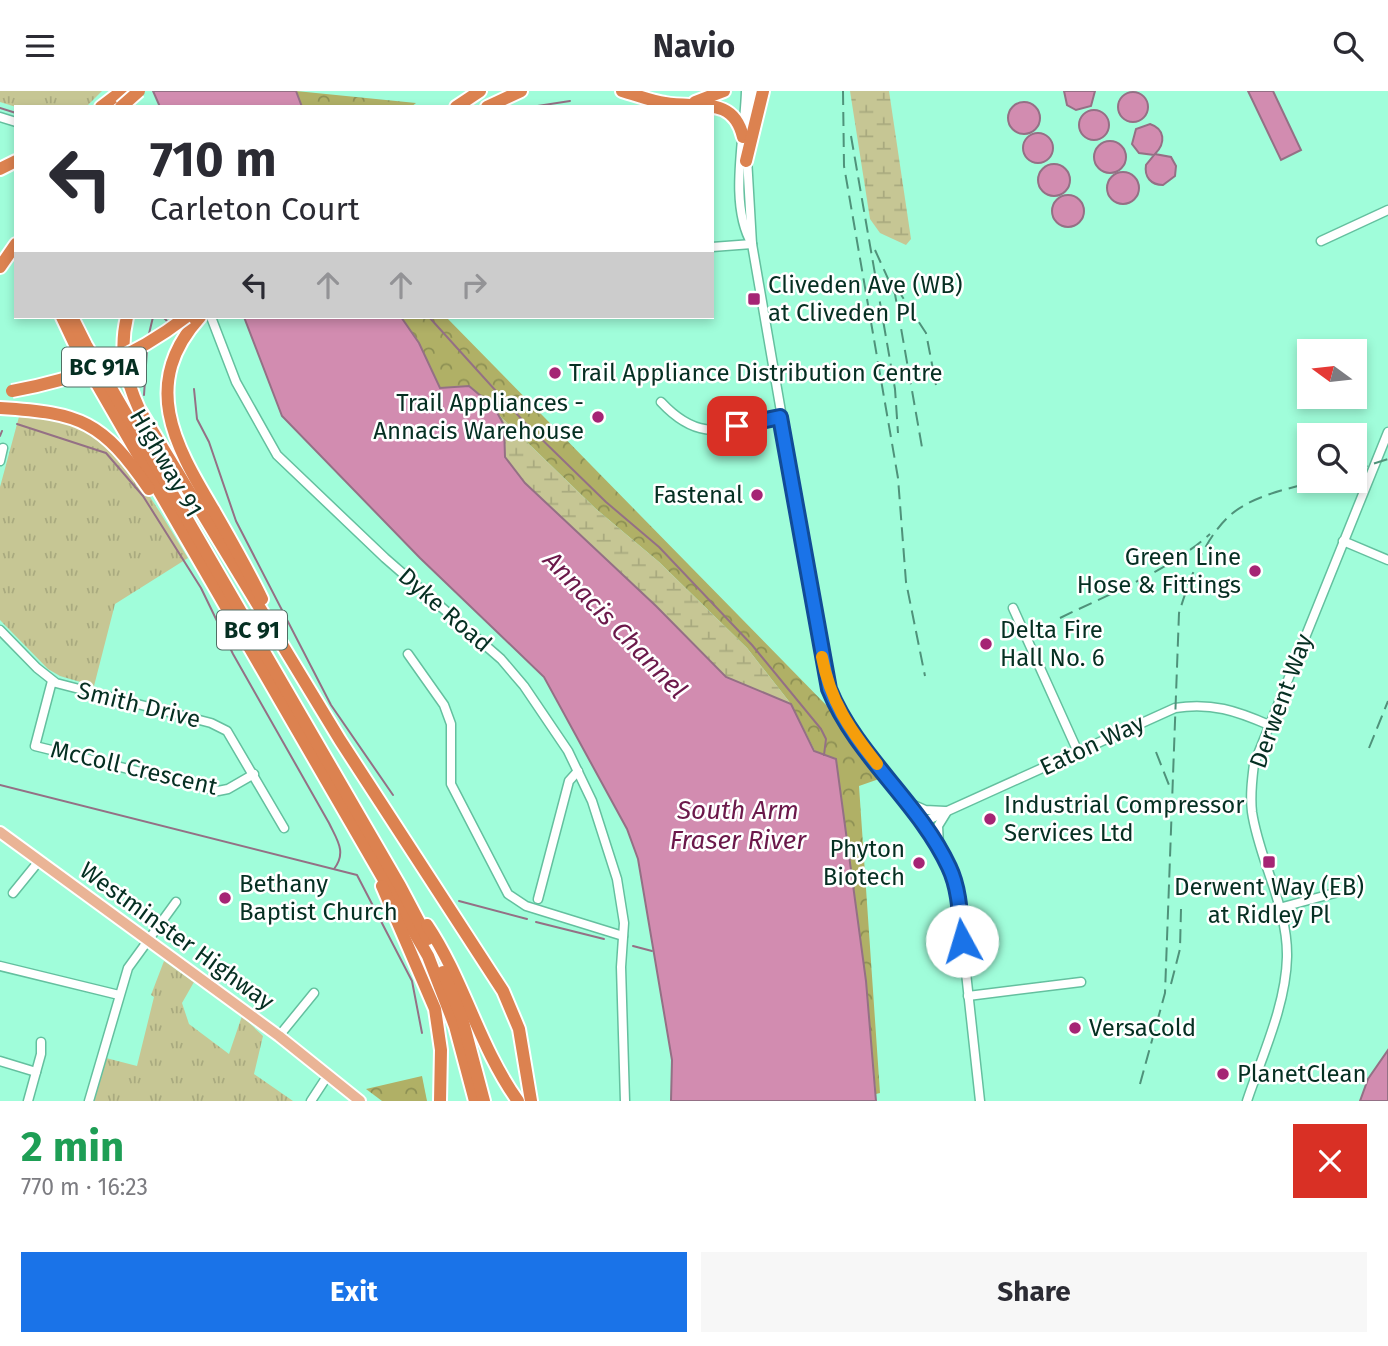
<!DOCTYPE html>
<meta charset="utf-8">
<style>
body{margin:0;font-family:"Fira Sans",sans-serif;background:#f7f7f7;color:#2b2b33;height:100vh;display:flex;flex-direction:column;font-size:26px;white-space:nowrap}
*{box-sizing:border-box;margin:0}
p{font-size:23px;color:#7c7c81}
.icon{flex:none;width:38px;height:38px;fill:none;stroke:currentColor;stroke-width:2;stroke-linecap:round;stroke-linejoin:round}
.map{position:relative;height:1010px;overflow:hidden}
.side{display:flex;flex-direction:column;background:#fff;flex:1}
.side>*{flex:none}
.banner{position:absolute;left:14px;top:14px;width:700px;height:214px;border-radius:0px;box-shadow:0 4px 10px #0003;background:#fff;color:#2b2b33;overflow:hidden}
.needle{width:46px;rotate:285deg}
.controls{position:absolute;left:1297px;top:248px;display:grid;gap:14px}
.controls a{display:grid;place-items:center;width:70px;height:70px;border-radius:0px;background:#fff;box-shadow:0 4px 10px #0003;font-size:35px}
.pin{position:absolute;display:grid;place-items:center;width:60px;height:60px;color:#fff;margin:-30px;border-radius:14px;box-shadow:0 4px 10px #0006}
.me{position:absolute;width:77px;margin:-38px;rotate:354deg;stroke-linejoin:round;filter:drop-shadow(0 0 5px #0008)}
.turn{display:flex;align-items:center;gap:24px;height:147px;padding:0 21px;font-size:32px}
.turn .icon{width:91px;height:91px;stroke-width:2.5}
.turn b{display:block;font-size:49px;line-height:60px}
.lanes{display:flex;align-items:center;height:66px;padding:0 21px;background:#0003;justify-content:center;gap:35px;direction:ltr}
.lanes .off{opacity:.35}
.round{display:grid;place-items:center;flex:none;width:74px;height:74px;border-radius:0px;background:#f7f7f7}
.headline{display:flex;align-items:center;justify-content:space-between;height:119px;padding:0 21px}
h1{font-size:42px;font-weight:700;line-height:52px;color:#1e9e55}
.primary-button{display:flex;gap:14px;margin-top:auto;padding:14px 21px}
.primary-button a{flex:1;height:80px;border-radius:0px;background:#1a73e8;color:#fff;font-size:28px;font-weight:700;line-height:80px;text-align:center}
.primary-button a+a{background:#f7f7f7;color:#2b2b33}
header{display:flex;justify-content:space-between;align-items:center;height:91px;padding:0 21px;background:#fff;font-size:32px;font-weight:700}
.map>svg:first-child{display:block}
.forest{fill:url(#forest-crowns)}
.wetland{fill:url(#wetland-marsh)}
.park{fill:url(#park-tufts)}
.water{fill:#d28cb0;stroke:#947085;stroke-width:2}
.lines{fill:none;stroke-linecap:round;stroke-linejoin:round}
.stream{stroke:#947085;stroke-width:2}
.minor-casing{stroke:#64c09f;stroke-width:11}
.major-casing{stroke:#fff;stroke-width:14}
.highway-casing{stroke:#fff;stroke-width:16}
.minor{stroke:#fff;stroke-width:8}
.major{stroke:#eab496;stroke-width:10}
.highway{stroke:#dc8250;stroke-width:12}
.rail{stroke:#4f927a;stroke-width:2;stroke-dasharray:14 7;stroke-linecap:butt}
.highway-bridge-casing{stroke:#fff;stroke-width:16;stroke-linecap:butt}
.highway-bridge{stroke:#dc8250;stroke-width:12}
.route-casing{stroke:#114b97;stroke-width:18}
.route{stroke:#1a73e8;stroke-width:12}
.slow{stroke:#f59e0b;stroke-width:12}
.poi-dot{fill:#a52474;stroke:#fff;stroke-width:2.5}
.labels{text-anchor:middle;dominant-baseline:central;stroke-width:5;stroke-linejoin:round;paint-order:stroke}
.shield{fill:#fff;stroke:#506d64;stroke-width:2}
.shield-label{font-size:23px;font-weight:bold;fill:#052f22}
.poi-label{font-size:24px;fill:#052f22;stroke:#fff;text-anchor:start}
.street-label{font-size:24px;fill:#052f22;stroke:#fff}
.water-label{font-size:26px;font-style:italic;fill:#6b184a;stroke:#fff}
</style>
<header><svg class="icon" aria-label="menu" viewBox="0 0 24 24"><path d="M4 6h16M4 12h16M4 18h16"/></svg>Navio<svg class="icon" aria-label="search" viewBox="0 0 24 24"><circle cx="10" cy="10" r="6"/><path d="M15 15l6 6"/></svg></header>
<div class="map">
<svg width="1388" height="1010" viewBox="0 0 1388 1010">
<defs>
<pattern id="forest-crowns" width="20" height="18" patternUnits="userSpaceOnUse" patternTransform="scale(1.75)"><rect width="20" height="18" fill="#b0b066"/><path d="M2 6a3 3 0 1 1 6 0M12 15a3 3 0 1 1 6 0" fill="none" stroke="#8d9054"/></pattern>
<pattern id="wetland-marsh" width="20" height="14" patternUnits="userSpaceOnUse" patternTransform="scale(1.75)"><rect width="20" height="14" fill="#c6c694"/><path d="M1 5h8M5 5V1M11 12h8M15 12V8" fill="none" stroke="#a9aa7f"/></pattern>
<pattern id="park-tufts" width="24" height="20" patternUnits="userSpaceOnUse" patternTransform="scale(1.75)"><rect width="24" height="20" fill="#c6c694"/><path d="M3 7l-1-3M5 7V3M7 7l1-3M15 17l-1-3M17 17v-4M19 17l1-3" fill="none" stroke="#a9aa7f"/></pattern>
</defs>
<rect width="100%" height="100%" fill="#a0fdda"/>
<g class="forest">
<polygon points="296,0 416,12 411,16 302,16"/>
<polygon points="401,226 446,226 831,619 879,688 859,695 880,1002 876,1003 866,890 836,668 815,660 791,613 747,557 659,471 596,418 469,295 440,298 419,252"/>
<polygon points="422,985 427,1010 382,1010 366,998"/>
</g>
<g class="wetland">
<polygon points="850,0 889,0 911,148 906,154 880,142 870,128"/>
<polygon points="401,226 419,252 440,297 469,295 596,418 659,471 747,557 791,613 815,660 836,668 866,890 445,305 420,275"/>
</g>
<g class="park">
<polygon points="0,0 102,0 86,16 16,16 0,11"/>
<path d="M20 322C44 324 68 327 89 338 125 357 166 432 188 467L115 513 94 595 60 585 48 578 0 529V396Z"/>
<polygon points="164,870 194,891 182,912 189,933 229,963 242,925 263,945 254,983 293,1010 94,1010 106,967 137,975 154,906 151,904"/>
</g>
<g class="water">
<polygon points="153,0 296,0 302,16 160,16"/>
<polygon points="1064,0 1095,0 1091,15 1076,19 1067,14"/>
<polygon points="1248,0 1273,0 1301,59 1281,69"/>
<circle cx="1133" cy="16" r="15"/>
<circle cx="1024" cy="27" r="16"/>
<circle cx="1094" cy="34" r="15"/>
<path d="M1150 33C1165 38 1166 52 1155 63L1171 66 1176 75 1175 85 1163 94C1151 94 1144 86 1146 74L1154 64 1139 62 1132 53 1136 38Z"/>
<circle cx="1038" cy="57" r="15"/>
<circle cx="1110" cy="66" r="16"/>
<circle cx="1054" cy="89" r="16"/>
<circle cx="1123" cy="97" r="16"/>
<circle cx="1068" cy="120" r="16"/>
<polygon points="244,226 401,226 419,252 440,297 469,295 494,316 504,334 505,366 525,392 656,515 726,586 791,613 814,660 836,668 866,890 876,1010 671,1010 672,969 638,768 627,738 544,586 420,467 282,325"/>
<polygon points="1388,959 1388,1010 1360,1010 1368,988"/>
</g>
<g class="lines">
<g class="stream">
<polyline points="531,16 570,10"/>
<polyline points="0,17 16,22"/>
<polyline points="163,226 169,232"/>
<polyline points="429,226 525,332 606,411 659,456 752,554 821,638 826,648 824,664"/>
<polyline points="103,227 104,226"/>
<polyline points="148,247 153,226"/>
<polyline points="194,298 197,328 209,351 236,430 331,614 393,704"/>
<polyline points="144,304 147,259"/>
<path d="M17 333 106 362 143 405 201 497 233 563 329 732C337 749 347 761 334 778"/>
<polyline points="0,345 2,340"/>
<polyline points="0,694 357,784 412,890 422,942"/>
<polyline points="459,810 527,828"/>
<polyline points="536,831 604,848"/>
<polyline points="633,855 652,860"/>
</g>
<defs>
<g id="minor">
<path d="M746 0C745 45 728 113 752 153"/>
<polyline points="0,26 16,31"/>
<polyline points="751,33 752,0"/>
<path d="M747 67 752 153 829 598C858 673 932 722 957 799L980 1010"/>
<polyline points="1321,150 1388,119"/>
<polyline points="712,156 752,153"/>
<polyline points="211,226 236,291 277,364 385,467 501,568 524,595 568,660 592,710 617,788 624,832 621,876 625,1010"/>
<path d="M661 311C702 355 727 336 780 326"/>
<polyline points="0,370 3,357"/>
<polyline points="1343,450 1388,469"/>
<polyline points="1013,517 1078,661"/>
<polyline points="0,539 37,577 56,592 211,632 227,640 284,737"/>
<polyline points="408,563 444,614 451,633 451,693 508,803 526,815 623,845"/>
<polyline points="52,590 35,655 218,700 228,698 254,683"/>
<polyline points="907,711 925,719 945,720"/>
<path d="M921 732 1175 617C1211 611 1237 620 1269 634"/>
<polyline points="939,755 938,735 946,722"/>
<polyline points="13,802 39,770"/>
<polyline points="538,808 569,690 578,680"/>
<polyline points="1279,817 1335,802"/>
<polyline points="0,875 119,904"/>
<polyline points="968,905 1081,891"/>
<polyline points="279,945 314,902"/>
<polyline points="0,970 36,981"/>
<polyline points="28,1010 41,963 41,951"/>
<polyline points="89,1010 128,877 176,811"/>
<polyline points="311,1010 328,984"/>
<path d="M1247 1010C1262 965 1286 914 1287 866 1288 816 1259 769 1252 721 1250 704 1252 689 1254 673L1388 341"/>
</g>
<polyline id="major" points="0,741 279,945 360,1010"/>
<g id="highway">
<path d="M622 0C636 4 651 10 665 12 698 18 733 4 743 46"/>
<polyline points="695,11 724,0"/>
<polyline points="101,16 122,0"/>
<polyline points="456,16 480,0"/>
<polyline points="487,16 521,0"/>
<polyline points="746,70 763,0"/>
<polyline points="0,78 16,70"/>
<polyline points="0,176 16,153"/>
<polyline points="62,226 78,260 428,865 455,935 475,1010"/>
<polyline points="72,226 86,254 400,795 428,848"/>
<path d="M127 226C119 259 125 287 139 318L340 649 503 900 519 938 531 1010"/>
<path d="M200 226C140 292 174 353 213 418 230 448 247 477 262 508"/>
<path d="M0 317C81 322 102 330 149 398"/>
<polyline points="382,795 435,918 441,959 440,1010"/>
<path d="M427 834C464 889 479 956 518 1010"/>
<polyline points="443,881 462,927 484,1010"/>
</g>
</defs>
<use href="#minor" class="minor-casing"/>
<use href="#major" class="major-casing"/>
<use href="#highway" class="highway-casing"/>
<use href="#minor" class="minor"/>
<use href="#major" class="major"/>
<use href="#highway" class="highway"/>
<g class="rail">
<polyline points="843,0 844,75 898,387 906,491 925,585"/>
<polyline points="851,45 895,298 898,342"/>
<polyline points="875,159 895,203 923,362"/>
<polyline points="896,196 926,242 936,294"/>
<polyline points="1354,379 1388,368"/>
<path d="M1060 527C1111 502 1167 481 1210 443"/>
<polyline points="1369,657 1388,610"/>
<polyline points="1156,661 1169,694"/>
<polyline points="1171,893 1180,858 1181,818"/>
<path d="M1140 993 1165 902 1179 522C1190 486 1208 435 1243 415 1265 402 1292 397 1316 390"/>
</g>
<defs>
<g id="highway-bridge">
<polyline points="121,16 139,0"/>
<path d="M12 300C78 288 133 267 186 226"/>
</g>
</defs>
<use href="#highway-bridge" class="highway-bridge-casing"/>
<use href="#highway-bridge" class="highway-bridge"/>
</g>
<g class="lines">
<defs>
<path id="route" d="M737 335 780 326 829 598C856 665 919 711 949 776 960 799 960 826 962 850"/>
</defs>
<use href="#route" class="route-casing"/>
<use href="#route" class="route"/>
<path class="slow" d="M822 566C830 610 850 639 877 673"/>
</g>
<g class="poi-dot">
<rect x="747" y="201" width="14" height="14" rx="3.5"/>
<circle cx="555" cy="282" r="7"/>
<circle cx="598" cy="326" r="7"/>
<circle cx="757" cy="404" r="7"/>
<circle cx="1255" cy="480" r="7"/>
<circle cx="986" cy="553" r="7"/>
<circle cx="990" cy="728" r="7"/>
<rect x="1262" y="764" width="14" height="14" rx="3.5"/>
<circle cx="919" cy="772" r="7"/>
<circle cx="225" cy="807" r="7"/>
<circle cx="1075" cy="937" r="7"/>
<circle cx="1223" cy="983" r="7"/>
</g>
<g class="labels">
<g class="shield">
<rect x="62" y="256.5" width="84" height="39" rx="5"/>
<rect x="217" y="519.5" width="70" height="39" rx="5"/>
</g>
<g class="shield-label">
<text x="104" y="276">BC 91A</text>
<text x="252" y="539">BC 91</text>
</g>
<g class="poi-label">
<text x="768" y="194">Cliveden Ave (WB)<tspan x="768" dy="28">at Cliveden Pl</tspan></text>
<text x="569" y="282">Trail Appliance Distribution Centre</text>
<text x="584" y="312" text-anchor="end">Trail Appliances -<tspan x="584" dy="28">Annacis Warehouse</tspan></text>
<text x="743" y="404" text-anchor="end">Fastenal</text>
<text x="1241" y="466" text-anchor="end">Green Line<tspan x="1241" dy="28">Hose &amp; Fittings</tspan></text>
<text x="1000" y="539">Delta Fire<tspan x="1000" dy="28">Hall No. 6</tspan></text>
<text x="1004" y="714">Industrial Compressor<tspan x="1004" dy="28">Services Ltd</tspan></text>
<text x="905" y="758" text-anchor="end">Phyton<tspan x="905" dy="28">Biotech</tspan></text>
<text x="239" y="793">Bethany<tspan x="239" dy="28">Baptist Church</tspan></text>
<text x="1269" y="796" text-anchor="middle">Derwent Way (EB)<tspan x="1269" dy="28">at Ridley Pl</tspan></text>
<text x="1089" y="937">VersaCold</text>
<text x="1237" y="983">PlanetClean</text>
</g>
<g class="street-label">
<text transform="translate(166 372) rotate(60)">Highway 91</text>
<text transform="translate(445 519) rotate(41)">Dyke Road</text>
<text transform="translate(1281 610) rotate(-70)">Derwent Way</text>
<text transform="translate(139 614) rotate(14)">Smith Drive</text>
<text transform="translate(1092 654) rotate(-25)">Eaton Way</text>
<text transform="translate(134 677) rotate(13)">McColl Crescent</text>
<text transform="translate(177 845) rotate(36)">Westminster Highway</text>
</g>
<g class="water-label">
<text transform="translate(615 534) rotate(46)">Annacis Channel</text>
<text x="738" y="719">South Arm<tspan x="738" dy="30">Fraser River</tspan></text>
</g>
</g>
</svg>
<div class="controls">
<a><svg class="needle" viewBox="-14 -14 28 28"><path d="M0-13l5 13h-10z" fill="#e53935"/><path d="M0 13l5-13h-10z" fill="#7c7c81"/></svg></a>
<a><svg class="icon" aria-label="search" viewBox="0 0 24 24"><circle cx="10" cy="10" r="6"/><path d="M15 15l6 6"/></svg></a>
</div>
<div class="pin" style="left:737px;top:335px;background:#d93025"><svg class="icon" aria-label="arrive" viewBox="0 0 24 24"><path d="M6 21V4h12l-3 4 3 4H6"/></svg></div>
<svg class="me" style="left:962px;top:850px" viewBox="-20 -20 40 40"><circle r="19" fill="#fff"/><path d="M0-13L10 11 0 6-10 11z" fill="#1a73e8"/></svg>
<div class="banner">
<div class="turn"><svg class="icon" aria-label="left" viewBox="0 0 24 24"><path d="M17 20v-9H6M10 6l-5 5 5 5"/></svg><div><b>710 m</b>Carleton Court</div></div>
<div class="lanes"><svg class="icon" aria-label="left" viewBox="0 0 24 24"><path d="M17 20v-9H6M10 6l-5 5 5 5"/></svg><svg class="icon off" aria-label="ahead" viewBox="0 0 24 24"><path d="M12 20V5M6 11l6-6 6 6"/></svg><svg class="icon off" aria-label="ahead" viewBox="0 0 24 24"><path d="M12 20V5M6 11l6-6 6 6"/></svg><svg class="icon off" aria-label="right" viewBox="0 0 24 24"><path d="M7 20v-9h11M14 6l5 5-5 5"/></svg></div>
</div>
</div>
<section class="side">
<div class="headline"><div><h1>2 min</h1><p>770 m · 16:23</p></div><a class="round" style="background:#d93025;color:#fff"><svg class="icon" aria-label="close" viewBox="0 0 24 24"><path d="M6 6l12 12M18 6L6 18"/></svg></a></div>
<div class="primary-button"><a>Exit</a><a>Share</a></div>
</section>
